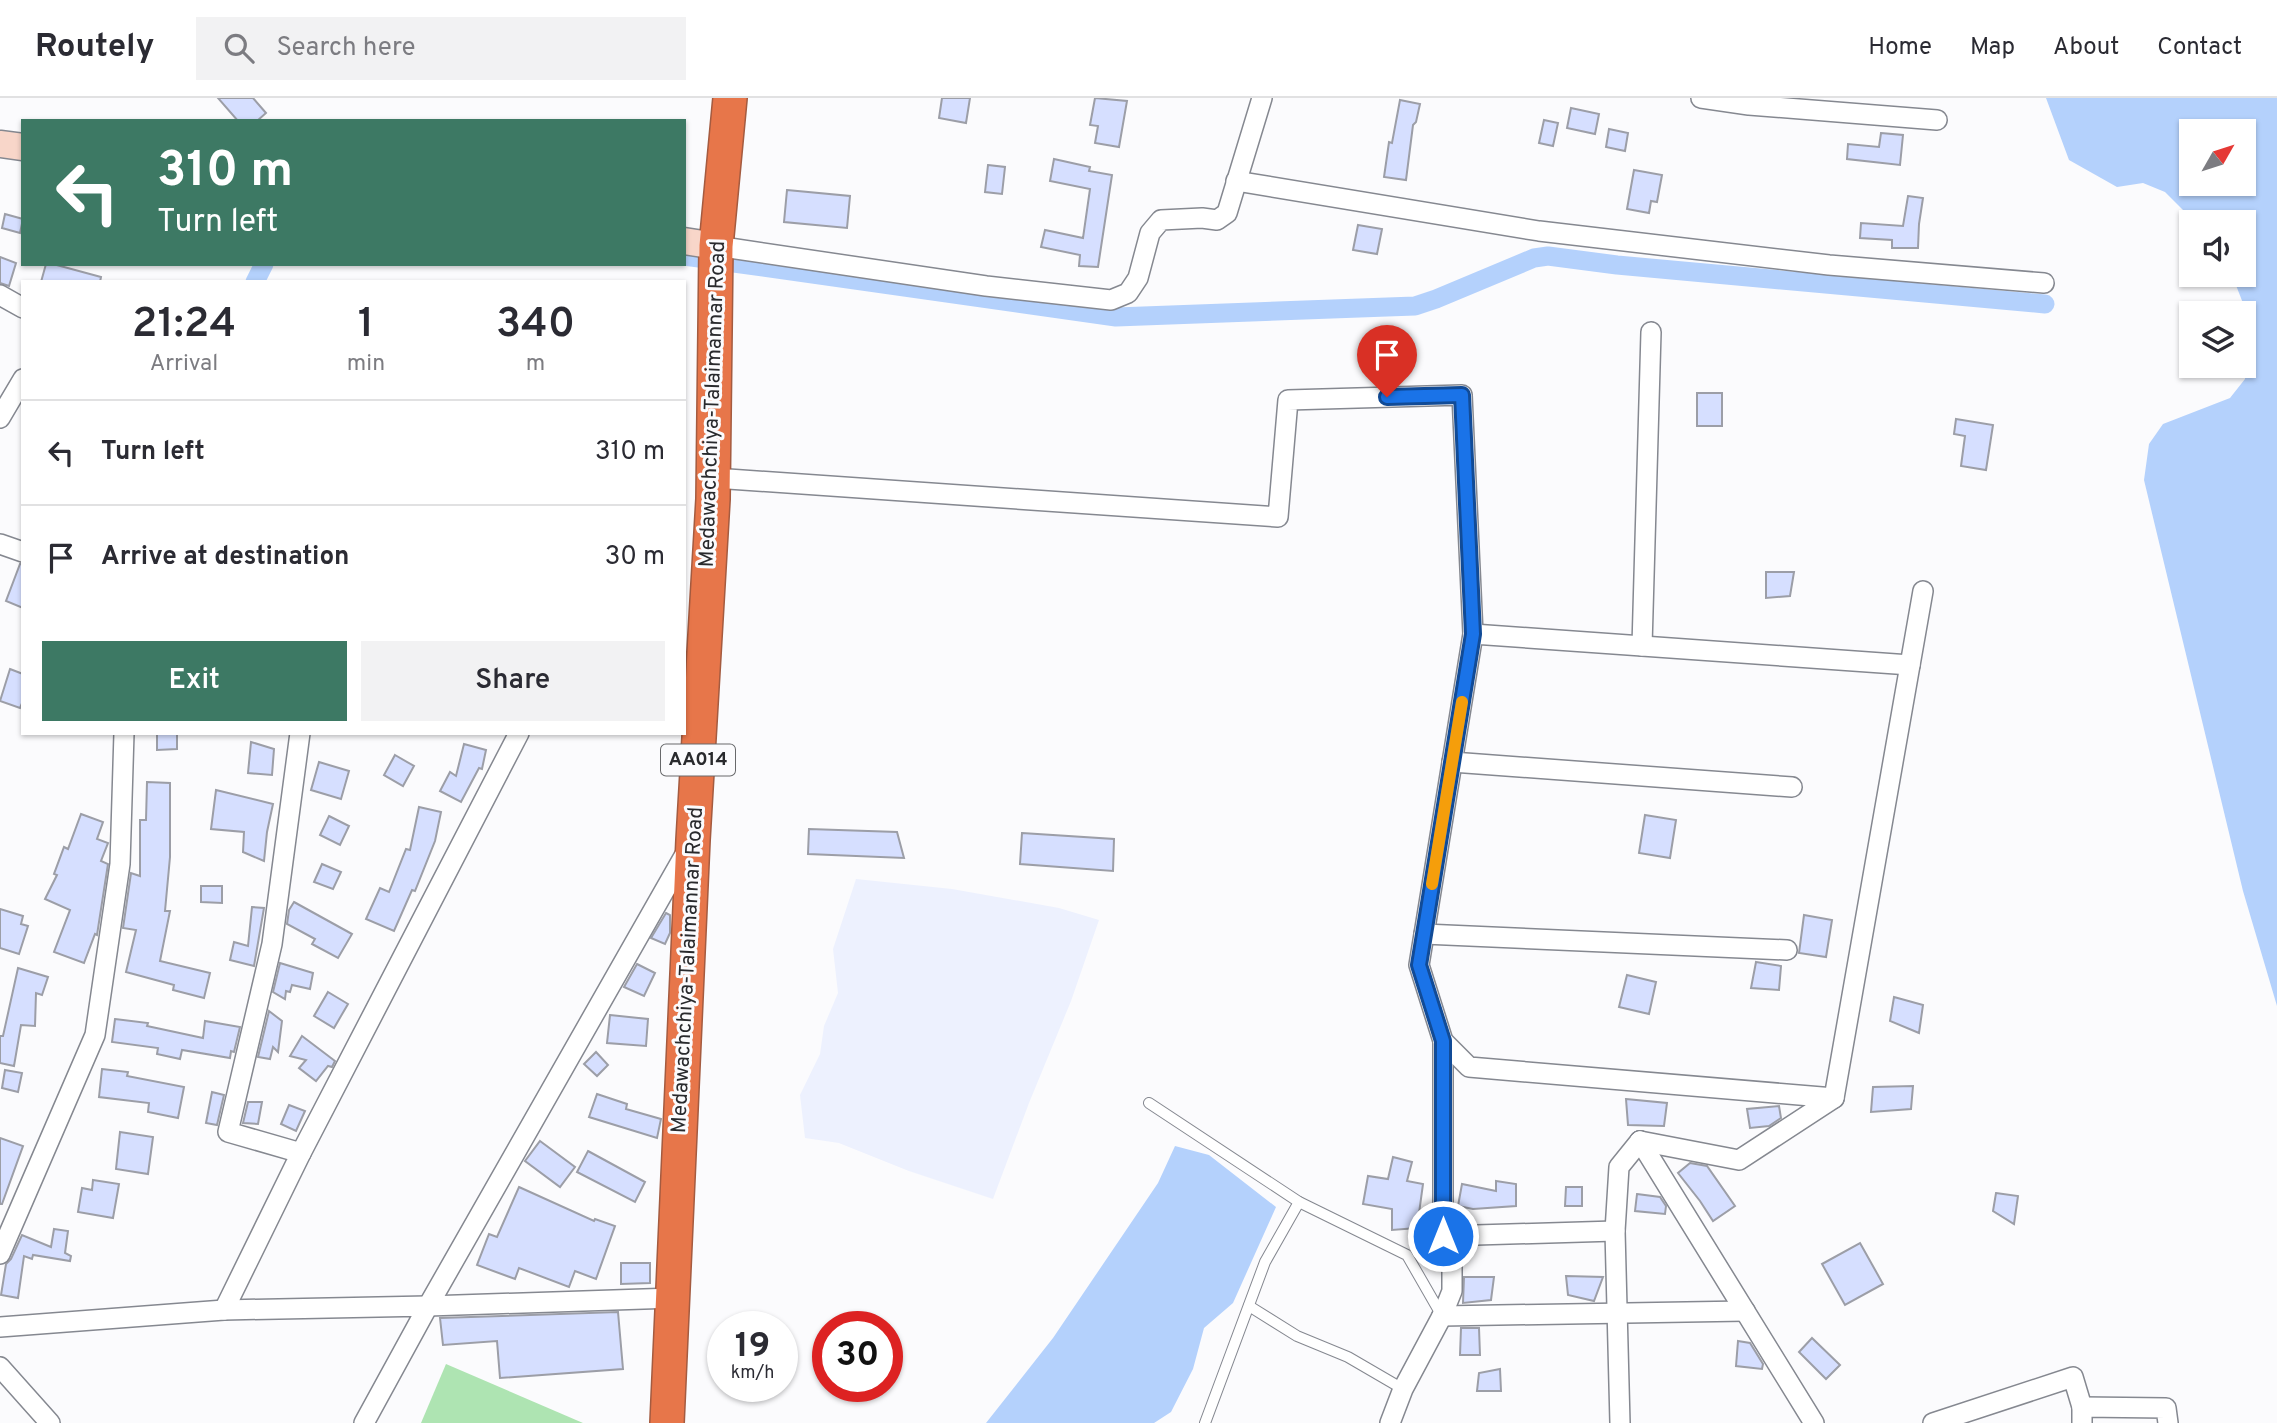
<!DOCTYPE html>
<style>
body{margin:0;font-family:Overpass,sans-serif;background:#f2f2f3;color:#2b2b33;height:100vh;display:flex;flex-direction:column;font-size:26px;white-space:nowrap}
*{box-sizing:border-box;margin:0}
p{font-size:23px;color:#7c7c81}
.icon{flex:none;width:38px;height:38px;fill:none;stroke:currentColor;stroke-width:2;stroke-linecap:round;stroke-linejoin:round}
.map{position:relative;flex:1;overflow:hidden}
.details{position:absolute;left:21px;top:182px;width:665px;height:455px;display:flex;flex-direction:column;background:#fff;border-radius:0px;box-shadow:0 2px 5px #0004}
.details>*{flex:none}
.guide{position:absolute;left:21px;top:21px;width:665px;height:147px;border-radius:0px;box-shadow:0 2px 5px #0004;background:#3d7964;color:#fff;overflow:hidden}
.needle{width:46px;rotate:51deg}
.controls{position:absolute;left:2179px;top:21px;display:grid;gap:14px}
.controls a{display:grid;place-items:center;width:77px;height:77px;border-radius:0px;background:#fff;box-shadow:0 2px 5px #0004;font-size:35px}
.speed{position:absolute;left:707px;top:1213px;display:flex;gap:14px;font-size:35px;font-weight:700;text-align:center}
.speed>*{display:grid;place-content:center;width:91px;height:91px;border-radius:50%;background:#fff;box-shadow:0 2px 5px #0004;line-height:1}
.speed small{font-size:18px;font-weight:400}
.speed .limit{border:10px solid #d22;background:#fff;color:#111}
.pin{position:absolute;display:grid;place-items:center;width:60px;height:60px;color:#fff;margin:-72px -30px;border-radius:50% 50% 50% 0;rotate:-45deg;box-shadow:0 0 7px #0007}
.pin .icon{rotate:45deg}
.me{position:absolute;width:77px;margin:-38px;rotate:0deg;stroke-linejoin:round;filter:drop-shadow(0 0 5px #0008)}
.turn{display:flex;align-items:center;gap:24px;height:147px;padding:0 21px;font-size:32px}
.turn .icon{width:91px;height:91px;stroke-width:2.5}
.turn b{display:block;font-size:49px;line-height:60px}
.eta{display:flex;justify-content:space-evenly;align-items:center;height:119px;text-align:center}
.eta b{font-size:42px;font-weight:600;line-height:49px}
.button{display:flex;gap:14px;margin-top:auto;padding:14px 21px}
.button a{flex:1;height:80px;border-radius:0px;background:#3d7964;color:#fff;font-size:28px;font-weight:600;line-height:80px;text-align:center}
.button a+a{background:#f2f2f3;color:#2b2b33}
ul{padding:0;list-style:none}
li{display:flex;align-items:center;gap:21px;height:105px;padding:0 21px;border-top:2px solid #e1e1e2}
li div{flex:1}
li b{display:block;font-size:26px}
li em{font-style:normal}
header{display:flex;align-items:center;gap:42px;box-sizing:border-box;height:98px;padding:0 35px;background:#fff;border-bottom:2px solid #e1e1e2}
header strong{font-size:33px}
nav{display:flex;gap:38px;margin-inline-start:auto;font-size:24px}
.search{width:490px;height:63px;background:#f2f2f3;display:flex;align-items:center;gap:18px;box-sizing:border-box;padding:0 24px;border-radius:0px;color:#7c7c81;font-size:26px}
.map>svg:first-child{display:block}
.built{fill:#edf1fe}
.green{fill:#aee4b2}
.water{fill:#b4d1fc;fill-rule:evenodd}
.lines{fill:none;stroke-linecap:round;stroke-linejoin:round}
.canal{stroke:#b4d1fc;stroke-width:19}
.building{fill:#d6dfff;stroke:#9c9ea7;stroke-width:2}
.lane-casing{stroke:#858890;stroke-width:12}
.street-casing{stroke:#858890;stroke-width:22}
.secondary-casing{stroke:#858890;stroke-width:29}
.highway-casing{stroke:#a45b40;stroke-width:36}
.lane{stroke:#fff;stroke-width:10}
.street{stroke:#fff;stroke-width:19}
.secondary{stroke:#f8d6c9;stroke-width:26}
.highway{stroke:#e7764a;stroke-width:33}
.route-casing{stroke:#114b97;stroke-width:18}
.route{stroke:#1a73e8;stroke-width:12}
.slow{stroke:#f59e0b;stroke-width:12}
.labels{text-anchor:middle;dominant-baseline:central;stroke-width:6;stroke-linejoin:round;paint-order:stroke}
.shield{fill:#fbfbfd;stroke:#68696b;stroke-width:2}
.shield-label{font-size:19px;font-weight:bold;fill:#292a2d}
.street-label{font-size:21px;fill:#292a2d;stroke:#fbfbfd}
</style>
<header>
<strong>Routely</strong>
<div class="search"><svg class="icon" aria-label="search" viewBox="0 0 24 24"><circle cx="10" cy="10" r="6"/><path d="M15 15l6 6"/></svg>Search here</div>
<nav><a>Home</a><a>Map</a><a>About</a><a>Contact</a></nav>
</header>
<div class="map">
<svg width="2277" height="1325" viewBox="0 0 2277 1325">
<rect width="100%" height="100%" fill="#fbfbfd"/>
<polygon class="built" points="856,781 952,791 1059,810 1099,822 1071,903 1029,1005 993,1101 909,1073 839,1045 805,1040 800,997 820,956 824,928 838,895 833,851"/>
<polygon class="green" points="446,1266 583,1325 421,1325"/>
<g class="water">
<path d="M2046 0H2277V908L2243 793 2144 382 2149 346 2163 326 2230 300 2245 281 2248 218 2232 177H2244V124H2195L2165 94 2143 85 2117 89 2069 62ZM2191 33H2244V86H2191Z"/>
<polygon points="1175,1048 1209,1057 1276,1109 1233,1205 1204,1230 1193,1271 1171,1314 1154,1325 986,1325 1053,1240 1158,1085"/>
</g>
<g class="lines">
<g class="canal">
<polyline points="684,158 699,160"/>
<polyline points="734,165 1116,219 1415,208 1436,201 1534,160 1548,158 1617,167 2045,206"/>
<polyline points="255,184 264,166"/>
</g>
</g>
<g class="building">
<polygon points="218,0 253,0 266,15 257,23 238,23"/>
<polygon points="942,0 970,0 966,25 939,20"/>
<polygon points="1095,0 1127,3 1119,49 1095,45 1098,28 1090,27"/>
<polygon points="1400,2 1420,6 1416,24 1413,27 1406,82 1384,79 1389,44 1392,45"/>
<polygon points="1571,10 1599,16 1595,36 1567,30"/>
<polygon points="1544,22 1558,25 1553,48 1539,45"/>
<polygon points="1609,31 1628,35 1625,53 1606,49"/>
<polygon points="1881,35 1903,37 1900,67 1847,61 1848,46 1879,49"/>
<polygon points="1054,61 1090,69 1089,73 1112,77 1098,169 1079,168 1080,157 1041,149 1045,132 1083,140 1090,91 1050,83"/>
<polygon points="988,67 1005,69 1002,96 985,94"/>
<polygon points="1634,72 1662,77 1657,104 1651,103 1649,115 1627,111"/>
<polygon points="787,92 850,98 847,130 784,124"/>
<polygon points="1908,98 1923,100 1919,126 1918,150 1892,150 1892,142 1860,140 1861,125 1903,128"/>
<polygon points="5,116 23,121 20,135 2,130"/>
<polygon points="1358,127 1382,131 1377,156 1353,152"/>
<polygon points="0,159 16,165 9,188 0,185"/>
<polygon points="46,166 53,166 101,179 100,184 41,184"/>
<rect x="1697" y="295" width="25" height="33"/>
<polygon points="1956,321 1993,327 1986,372 1961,368 1965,338 1954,336"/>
<polygon points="20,466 23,466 23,510 6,503"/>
<polygon points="1766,474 1794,474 1790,498 1766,500"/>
<polygon points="10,571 23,576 23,603 20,610 0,603"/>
<polygon points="157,635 177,635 177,651 157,652"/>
<polygon points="251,644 274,651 272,677 248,675"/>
<polygon points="464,646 486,652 482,671 479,670 461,704 440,693 450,674 456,678"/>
<polygon points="395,657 414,668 403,688 384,677"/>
<polygon points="319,664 349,673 341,701 311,692"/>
<polygon points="147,684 170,685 170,759 165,813 170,813 160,863 210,875 204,900 173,892 174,887 126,874 136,832 123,830 131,775 140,778 140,722 146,722"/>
<polygon points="216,692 273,706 267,734 264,763 243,754 244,734 211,731"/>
<polygon points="419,709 441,714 435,743 415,793 412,792 394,833 366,821 380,790 389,794 406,751 410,752"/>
<polygon points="81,716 103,724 97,741 108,745 101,763 108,766 97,837 95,836 84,865 54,854 70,812 45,801 57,777 54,776 64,749 68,751"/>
<polygon points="1645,717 1676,722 1670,760 1639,755"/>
<polygon points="329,718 349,728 340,747 320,737"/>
<polygon points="809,731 897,734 904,760 808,756"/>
<polygon points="1022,735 1114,741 1113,773 1020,766"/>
<polygon points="322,766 341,774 333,791 314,784"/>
<polygon points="201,788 222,788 222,805 201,804"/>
<polygon points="294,804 352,836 338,860 312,846 315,841 287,826 289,812"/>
<polygon points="252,809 264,810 254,868 230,862 234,844 248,848"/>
<polygon points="0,811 23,818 21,826 28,828 19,856 0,850"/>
<polygon points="666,815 670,817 670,835 665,846 651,840"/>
<polygon points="1804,817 1832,822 1826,859 1799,855"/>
<polygon points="1756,864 1781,868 1779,892 1751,890"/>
<polygon points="280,865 313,875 310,891 292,887 290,894 286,893 285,901 273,894"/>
<polygon points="637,866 655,875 644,898 624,889"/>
<polygon points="18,870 48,879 42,897 36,895 35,928 21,927 14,968 0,965 0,938 3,938"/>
<polygon points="1627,877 1656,884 1649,916 1619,909"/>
<polygon points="328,894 348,906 334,930 314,918"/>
<polygon points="1894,899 1923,907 1919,935 1890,923"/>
<polygon points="269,913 282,923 278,954 273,949 270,961 258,959"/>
<polygon points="610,917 648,921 646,948 607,945"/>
<polygon points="115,921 148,925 147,928 203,940 205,923 240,929 234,954 231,953 230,960 182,952 180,961 157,956 158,950 112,944"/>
<polygon points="302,938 335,963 332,969 328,968 316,983 299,970 306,962 290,958"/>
<polygon points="596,954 608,967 597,978 584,966"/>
<polygon points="102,971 128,974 127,978 184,989 178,1020 148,1014 149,1005 99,999"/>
<polygon points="5,972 22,975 18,994 2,990"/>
<polygon points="1913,988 1911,1011 1871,1014 1873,989"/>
<polygon points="212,994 224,997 217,1027 206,1025"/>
<polygon points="597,996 627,1006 626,1011 661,1021 657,1040 589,1019"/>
<polygon points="1626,1001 1667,1005 1664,1028 1628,1027"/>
<polygon points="248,1004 262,1004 258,1026 243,1025"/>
<polygon points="289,1007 305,1013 296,1033 281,1026"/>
<polygon points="1779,1008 1781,1020 1769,1028 1750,1030 1747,1011"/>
<polygon points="120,1034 153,1039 148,1076 116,1071"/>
<polygon points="0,1040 23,1048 2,1106 0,1106"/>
<polygon points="540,1043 575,1069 560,1089 525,1063"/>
<polygon points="588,1053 645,1084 635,1104 577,1074"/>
<polygon points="1393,1059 1412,1064 1407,1083 1423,1086 1417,1130 1392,1132 1392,1111 1363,1106 1368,1078 1388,1081"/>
<polygon points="1690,1065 1707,1068 1735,1108 1713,1123 1700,1103 1678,1075"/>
<polygon points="93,1082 119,1086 113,1120 78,1114 82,1090 92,1092"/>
<polygon points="1496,1083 1516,1086 1516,1108 1473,1111 1458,1108 1462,1086 1496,1093"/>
<polygon points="519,1089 594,1123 595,1121 615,1128 596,1181 575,1173 569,1189 519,1170 515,1181 477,1167 489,1136 497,1139"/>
<polygon points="1566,1089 1582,1089 1582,1108 1565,1108"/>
<polygon points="1996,1095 2018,1098 2014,1126 1993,1113"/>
<polygon points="1637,1096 1660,1099 1666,1108 1665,1116 1635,1113"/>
<polygon points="54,1131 68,1133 65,1155 71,1158 70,1163 33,1157 32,1161 24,1158 18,1200 1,1197 6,1166 11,1161 22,1137 51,1149"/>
<polygon points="1860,1145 1883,1186 1845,1207 1822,1166"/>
<polygon points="621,1165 650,1165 650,1185 621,1186"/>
<polygon points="1566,1178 1603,1179 1594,1203 1568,1197"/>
<polygon points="1464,1179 1494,1179 1491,1202 1463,1205"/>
<polygon points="618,1214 623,1271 500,1280 497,1243 443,1247 440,1220"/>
<polygon points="1461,1230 1479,1230 1480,1257 1460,1257"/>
<polygon points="1812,1240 1840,1267 1826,1281 1799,1254"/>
<polygon points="1738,1243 1750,1245 1763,1266 1762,1271 1736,1268"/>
<polygon points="1500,1271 1501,1293 1477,1293 1479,1275"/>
</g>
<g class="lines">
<defs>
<g id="lane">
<polyline points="1149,1005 1299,1104 1407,1157 1442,1218"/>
<polyline points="1249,1208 1297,1238 1348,1259 1403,1291"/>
<polyline points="1205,1325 1265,1164 1299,1104"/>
</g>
<g id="street">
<polyline points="1701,0 1749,7 1937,22"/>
<polyline points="1236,83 1539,133 1829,167 2044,185"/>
<polyline points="716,148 986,188 1111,202 1128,195 1138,180 1150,135 1161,122 1202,120 1217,122 1227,115 1262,0"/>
<polyline points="0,197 23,210"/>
<polyline points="0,320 23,281"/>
<polyline points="714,380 1278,419 1288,302 1462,297 1473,536"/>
<polyline points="0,446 23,454"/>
<polyline points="1642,548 1651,234"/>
<polyline points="1452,664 1792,689"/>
<polyline points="1424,836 1787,852"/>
<polyline points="1834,1000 1469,969 1443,943 1419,867 1473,536 1910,567"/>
<polyline points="1640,1043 1739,1062 1834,1000 1923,493"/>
<polyline points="1640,1043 1814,1325"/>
<polyline points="301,1055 519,635"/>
<polyline points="1443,1138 1615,1133"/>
<polyline points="0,1156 95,937 120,766 124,635"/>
<polyline points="428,1208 687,753"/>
<polyline points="428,1208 674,1200"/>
<polyline points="224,1212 301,1055 228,1034 272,846 300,635"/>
<polyline points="1442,1218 1745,1213"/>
<polyline points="0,1229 224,1212 428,1208 364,1325"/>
<polyline points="0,1269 50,1325"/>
<polyline points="1390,1325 1403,1291 1442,1218 1452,1193 1452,1159 1443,1138 1443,943"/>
<polyline points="1620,1325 1615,1133 1619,1069 1640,1043"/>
<polyline points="1933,1325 2073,1279 2082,1309"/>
<polyline points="2082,1325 2082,1309 2166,1310 2168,1325"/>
</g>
<g id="secondary">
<polyline points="0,46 23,49"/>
<polyline points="684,143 716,148"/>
</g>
<polyline id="highway" points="667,1325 693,742 713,401 716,148 730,0"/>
</defs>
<use href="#lane" class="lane-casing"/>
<use href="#street" class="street-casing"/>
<use href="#secondary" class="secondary-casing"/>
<use href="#highway" class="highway-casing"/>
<use href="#lane" class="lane"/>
<use href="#street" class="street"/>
<use href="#secondary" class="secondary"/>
<use href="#highway" class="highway"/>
</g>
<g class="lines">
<defs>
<polyline id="route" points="1387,299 1462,297 1473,536 1419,867 1443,943 1443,1138"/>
</defs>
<use href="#route" class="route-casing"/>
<use href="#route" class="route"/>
<polyline class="slow" points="1432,786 1462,604"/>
</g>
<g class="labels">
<rect class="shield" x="661" y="646.5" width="74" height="31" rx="5"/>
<g class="shield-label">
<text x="698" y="662">AA014</text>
</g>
<g class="street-label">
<text transform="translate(713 306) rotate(-88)">Medawachchiya-Talaimannar Road</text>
<text transform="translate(688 872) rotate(-87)">Medawachchiya-Talaimannar Road</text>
</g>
</g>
</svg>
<div class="controls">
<a><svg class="needle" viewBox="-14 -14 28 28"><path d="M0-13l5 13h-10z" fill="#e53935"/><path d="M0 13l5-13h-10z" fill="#7c7c81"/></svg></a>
<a><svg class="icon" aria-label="sound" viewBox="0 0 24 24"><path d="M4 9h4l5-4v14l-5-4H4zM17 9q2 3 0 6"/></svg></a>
<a><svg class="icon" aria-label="layers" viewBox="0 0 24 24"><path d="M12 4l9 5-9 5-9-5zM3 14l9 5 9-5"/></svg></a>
</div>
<div class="speed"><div>19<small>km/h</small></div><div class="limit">30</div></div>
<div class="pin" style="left:1387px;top:299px;background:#d93025"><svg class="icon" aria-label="arrive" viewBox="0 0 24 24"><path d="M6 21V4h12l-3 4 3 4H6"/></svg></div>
<svg class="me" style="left:1443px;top:1138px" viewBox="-20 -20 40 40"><circle r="17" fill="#1a73e8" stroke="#fff" stroke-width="3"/><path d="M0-11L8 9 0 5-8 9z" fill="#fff"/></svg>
<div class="guide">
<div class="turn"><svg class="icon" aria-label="left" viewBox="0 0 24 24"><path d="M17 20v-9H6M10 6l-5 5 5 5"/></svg><div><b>310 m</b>Turn left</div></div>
</div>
<section class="details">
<div class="eta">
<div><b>21:24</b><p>Arrival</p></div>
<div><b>1</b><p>min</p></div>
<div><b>340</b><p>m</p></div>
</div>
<ul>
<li><svg class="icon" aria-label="left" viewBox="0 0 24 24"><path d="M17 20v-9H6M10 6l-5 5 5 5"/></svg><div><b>Turn left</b></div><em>310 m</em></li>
<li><svg class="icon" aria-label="arrive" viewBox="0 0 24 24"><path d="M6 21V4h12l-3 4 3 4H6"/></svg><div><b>Arrive at destination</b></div><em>30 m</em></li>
</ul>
<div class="button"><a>Exit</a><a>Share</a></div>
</section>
</div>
